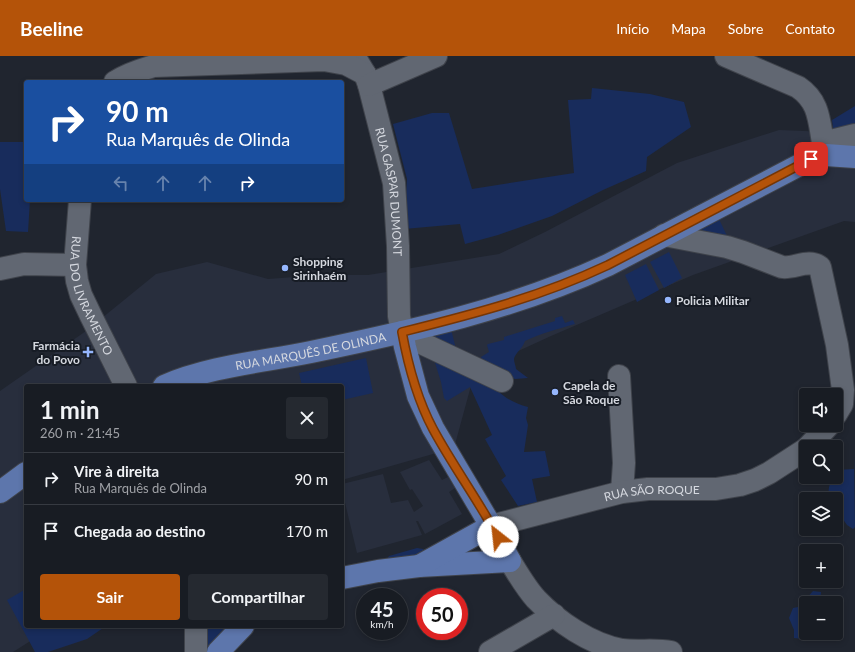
<!DOCTYPE html>
<html lang="pt">
<meta charset="utf-8">
<style>
body{margin:0;font-family:Lato,sans-serif;background:#252930;color:#f1f3f6;height:100vh;display:flex;flex-direction:column;font-size:15px;white-space:nowrap}
*{box-sizing:border-box;margin:0}
p{font-size:13px;color:#9fa1a6}
.icon{flex:none;width:22px;height:22px;fill:none;stroke:currentColor;stroke-width:2;stroke-linecap:round;stroke-linejoin:round}
.map{position:relative;flex:1;overflow:hidden}
.side{position:absolute;left:24px;top:328px;width:320px;height:244px;display:flex;flex-direction:column;background:#181c23;border-radius:4px;box-shadow:0 2px 6px #0003,0 0 0 1px #363a41}
.side>*{flex:none}
.top-card{position:absolute;left:24px;top:24px;width:320px;height:122px;border-radius:4px;box-shadow:0 2px 6px #0003,0 0 0 1px #363a41;background:#1a4fa0;color:#fff;overflow:hidden}
.buttons{position:absolute;left:799px;top:332px;display:grid;gap:8px}
.buttons a{display:grid;place-items:center;width:44px;height:44px;border-radius:4px;background:#181c23;box-shadow:0 2px 6px #0003,0 0 0 1px #363a41;font-size:20px}
.speed{position:absolute;left:356px;top:532px;display:flex;gap:8px;font-size:20px;font-weight:700;text-align:center}
.speed>*{display:grid;place-content:center;width:52px;height:52px;border-radius:50%;background:#181c23;box-shadow:0 2px 6px #0003,0 0 0 1px #363a41;line-height:1}
.speed small{font-size:10px;font-weight:400}
.speed .limit{border:6px solid #d22;background:#fff;color:#111}
.pin{position:absolute;display:grid;place-items:center;width:34px;height:34px;color:#fff;margin:-17px;border-radius:8px;box-shadow:0 2px 6px #0006}
.me{position:absolute;width:44px;margin:-22px;rotate:331deg;stroke-linejoin:round;filter:drop-shadow(0 0 3px #0008)}
.turn{display:flex;align-items:center;gap:14px;height:84px;padding:0 16px;font-size:18px}
.turn .icon{width:52px;height:52px;stroke-width:2.5}
.turn b{display:block;font-size:28px;line-height:34px}
.lanes{display:flex;align-items:center;height:38px;padding:0 16px;background:#0003;justify-content:center;gap:20px;direction:ltr}
.lanes .off{opacity:.35}
.round{display:grid;place-items:center;flex:none;width:42px;height:42px;border-radius:4px;background:#252930}
.head{display:flex;align-items:center;justify-content:space-between;height:68px;padding:0 16px}
h1{font-size:24px;font-weight:700;line-height:30px}
.action{display:flex;gap:8px;margin-top:auto;padding:8px 16px}
.action a{flex:1;height:46px;border-radius:4px;background:#b45309;color:#fff;font-size:16px;font-weight:700;line-height:46px;text-align:center}
.action a+a{background:#252930;color:#f1f3f6}
ul{padding:0;list-style:none}
li{display:flex;align-items:center;gap:12px;height:52px;padding:0 16px;border-top:1px solid #363a41}
li div{flex:1}
li b{display:block;font-size:15px}
li em{font-style:normal}
header{display:flex;align-items:center;gap:24px;box-sizing:border-box;height:56px;padding:0 20px;background:#b45309;color:#fff}
header strong{font-size:19px}
nav{display:flex;gap:22px;margin-inline-start:auto;font-size:14px}
.map>svg:first-child{display:block}
.built{fill:#282e3d}
.green{fill:#182c5c}
.lines{fill:none;stroke-linecap:round;stroke-linejoin:round}
.minor-casing{stroke:#3f434b;stroke-width:24}
.major-casing{stroke:#3f434b;stroke-width:24}
.minor{stroke:#616772;stroke-width:22}
.major{stroke:#5d76ac;stroke-width:22}
.route-casing{stroke:#753606;stroke-width:10}
.route{stroke:#b45309;stroke-width:7}
.poi-dot{fill:#95b6fd;stroke:#171c25;stroke-width:1.5}
.labels{text-anchor:middle;dominant-baseline:central;stroke-width:4;stroke-linejoin:round;paint-order:stroke}
.street-label{font-size:12px;fill:#d5d8df;stroke:#171c25}
.poi-label{font-size:12px;font-weight:bold;fill:#d5d8df;stroke:#171c25;text-anchor:start}
</style>
<header>
<strong>Beeline</strong>
<nav><a>Início</a><a>Mapa</a><a>Sobre</a><a>Contato</a></nav>
</header>
<div class="map">
<svg width="855" height="596" viewBox="0 0 855 596">
<rect width="100%" height="100%" fill="#20252f"/>
<g class="built">
<polygon points="779,74 855,77 855,166 844,165 693,219 551,280 475,315 454,392 342,424 342,330 26,330 26,570 54,570 13,596 0,596 0,335 86,275 156,218 207,206 268,223 321,219 368,219 499,198 545,176 677,107"/>
<polygon points="429,404 442,424 448,421 455,432 449,436 462,458 425,478 418,465 416,465 422,479 357,497 342,434 342,428 383,418 391,447 408,444 414,456 423,450 412,433 410,434 400,416"/>
</g>
<g class="green">
<polygon points="592,32 650,38 684,46 691,71 647,101 646,115 603,134 552,160 498,179 465,188 460,168 404,173 407,123 393,68 432,57 449,57 472,133 574,117 568,44 591,43"/>
<polygon points="855,50 855,76 834,80 832,64"/>
<polygon points="0,86 26,86 26,144 30,144 28,176 6,175 0,133"/>
<polygon points="718,161 728,182 683,179"/>
<polygon points="669,196 682,222 664,232 650,206"/>
<polygon points="646,208 659,234 637,246 625,219"/>
<path d="M562 260 565 267 573 264 575 268C558 273 541 277 525 285 523 292 515 297 514 303 514 307 516 310 516 313L528 322 515 323 483 307 481 301 489 296 487 289 488 288 504 284V281L555 265V262Z"/>
<polygon points="451,273 457,297 421,281"/>
<path d="M432 297 497 334C506 343 516 348 528 351L526 362 528 369 524 396 545 395 550 420 532 423 537 446 518 450 501 424 506 420 485 383 492 379 470 331 447 345 444 342 441 326Z"/>
<polygon points="366,302 373,337 342,344 342,330 302,330 299,317"/>
<path d="M854 401 855 471 853 473 847 469 838 456 841 451 836 446V443H833C825 436 830 430 832 421H836V414L854 413Z"/>
<polygon points="417,492 423,493 426,496 382,510 389,500"/>
<polygon points="26,533 26,570 106,570 87,583 48,596 35,596 7,544"/>
<path d="M813 535 821 536 820 547H806V577H836V557L842 558 844 570C825 588 818 585 794 582V574L789 562 793 552 803 550 806 543Z"/>
<polygon points="203,570 234,570 208,596 205,596"/>
</g>
<g class="lines">
<defs>
<g id="minor">
<path id="s1" d="M354 0 365 18 369 29 394 127 398 190 399 260 402 276"/>
<path d="M726 0 798 31C819 45 819 64 823 87L855 79"/>
<path d="M115 26C127 18 140 14 154 10L324 4 346 8 365 18"/>
<polyline points="369,29 436,0"/>
<path id="s2" d="M80 144 75 209 77 225 81 239 91 260 126 330"/>
<path d="M664 179 727 191 743 196 782 211C794 213 809 202 820 211L837 289 843 334 842 348 836 358"/>
<polyline points="0,213 24,208 75,209"/>
<polyline points="408,275 414,283 417,285 502,325"/>
<polyline points="619,320 624,407 622,436"/>
<polyline points="808,391 829,369"/>
<path id="s3" d="M491 470 622 436 648 433H716L740 429 755 424 769 417 806 393"/>
<path d="M510 505C518 518 526 532 536 543 558 566 590 588 622 594 638 596 655 593 671 596"/>
<polyline points="196,570 196,596"/>
<polyline points="490,596 554,559"/>
</g>
<g id="major">
<polyline points="402,276 405,291 418,340 433,372 491,470 510,505 419,510"/>
<path id="s4" d="M164 330C210 310 262 306 311 296 412 275 513 253 608 209L811 103 826 99 855 101"/>
<polyline points="0,436 26,417"/>
<polyline points="342,522 378,515 419,510 491,470"/>
<polyline points="218,596 243,570"/>
</g>
</defs>
<use href="#minor" class="minor-casing"/>
<use href="#major" class="major-casing"/>
<use href="#minor" class="minor"/>
<use href="#major" class="major"/>
</g>
<g class="lines">
<defs>
<path id="route" d="M498 481C478 444 453 410 433 373 417 343 408 309 402 276 474 258 540 241 608 209L811 103"/>
</defs>
<use href="#route" class="route-casing"/>
<use href="#route" class="route"/>
</g>
<g class="poi-dot">
<circle cx="285" cy="212" r="4"/>
<circle cx="668" cy="244" r="4"/>
<path d="M86 290h4v4h4v4h-4v4h-4v-4h-4v-4h4z"/>
<circle cx="555" cy="336" r="4"/>
</g>
<g class="labels">
<g class="street-label">
<text stroke="none"><textPath href="#s1" startOffset="142">RUA GASPAR DUMONT</textPath></text>
<text stroke="none"><textPath href="#s2" startOffset="99">RUA DO LIVRAMENTO</textPath></text>
<text stroke="none"><textPath href="#s4" startOffset="151">RUA MARQUÊS DE OLINDA</textPath></text>
<text stroke="none"><textPath href="#s3" startOffset="165">RUA SÃO ROQUE</textPath></text>
</g>
<g class="poi-label">
<text x="293" y="205">Shopping<tspan x="293" dy="14">Sirinhaém</tspan></text>
<text x="676" y="244">Policia Militar</text>
<text x="80" y="289" text-anchor="end">Farmácia<tspan x="80" dy="14">do Povo</tspan></text>
<text x="563" y="329">Capela de<tspan x="563" dy="14">São Roque</tspan></text>
</g>
</g>
</svg>
<div class="buttons">
<a><svg class="icon" aria-label="sound" viewBox="0 0 24 24"><path d="M4 9h4l5-4v14l-5-4H4zM17 9q2 3 0 6"/></svg></a>
<a><svg class="icon" aria-label="search" viewBox="0 0 24 24"><circle cx="10" cy="10" r="6"/><path d="M15 15l6 6"/></svg></a>
<a><svg class="icon" aria-label="layers" viewBox="0 0 24 24"><path d="M12 4l9 5-9 5-9-5zM3 14l9 5 9-5"/></svg></a>
<a>+</a>
<a>−</a>
</div>
<div class="speed"><div>45<small>km/h</small></div><div class="limit">50</div></div>
<div class="pin" style="left:811px;top:103px;background:#d93025"><svg class="icon" aria-label="arrive" viewBox="0 0 24 24"><path d="M6 21V4h12l-3 4 3 4H6"/></svg></div>
<svg class="me" style="left:498px;top:481px" viewBox="-20 -20 40 40"><circle r="19" fill="#fff"/><path d="M0-13L10 11 0 6-10 11z" fill="#b45309"/></svg>
<div class="top-card">
<div class="turn"><svg class="icon" aria-label="right" viewBox="0 0 24 24"><path d="M7 20v-9h11M14 6l5 5-5 5"/></svg><div><b>90 m</b>Rua Marquês de Olinda</div></div>
<div class="lanes"><svg class="icon off" aria-label="left" viewBox="0 0 24 24"><path d="M17 20v-9H6M10 6l-5 5 5 5"/></svg><svg class="icon off" aria-label="ahead" viewBox="0 0 24 24"><path d="M12 20V5M6 11l6-6 6 6"/></svg><svg class="icon off" aria-label="ahead" viewBox="0 0 24 24"><path d="M12 20V5M6 11l6-6 6 6"/></svg><svg class="icon" aria-label="right" viewBox="0 0 24 24"><path d="M7 20v-9h11M14 6l5 5-5 5"/></svg></div>
</div>
<section class="side">
<div class="head"><div><h1>1 min</h1><p>260 m · 21:45</p></div><a class="round"><svg class="icon" aria-label="close" viewBox="0 0 24 24"><path d="M6 6l12 12M18 6L6 18"/></svg></a></div>
<ul>
<li><svg class="icon" aria-label="right" viewBox="0 0 24 24"><path d="M7 20v-9h11M14 6l5 5-5 5"/></svg><div><b>Vire à direita</b><p>Rua Marquês de Olinda</p></div><em>90 m</em></li>
<li><svg class="icon" aria-label="arrive" viewBox="0 0 24 24"><path d="M6 21V4h12l-3 4 3 4H6"/></svg><div><b>Chegada ao destino</b></div><em>170 m</em></li>
</ul>
<div class="action"><a>Sair</a><a>Compartilhar</a></div>
</section>
</div>
